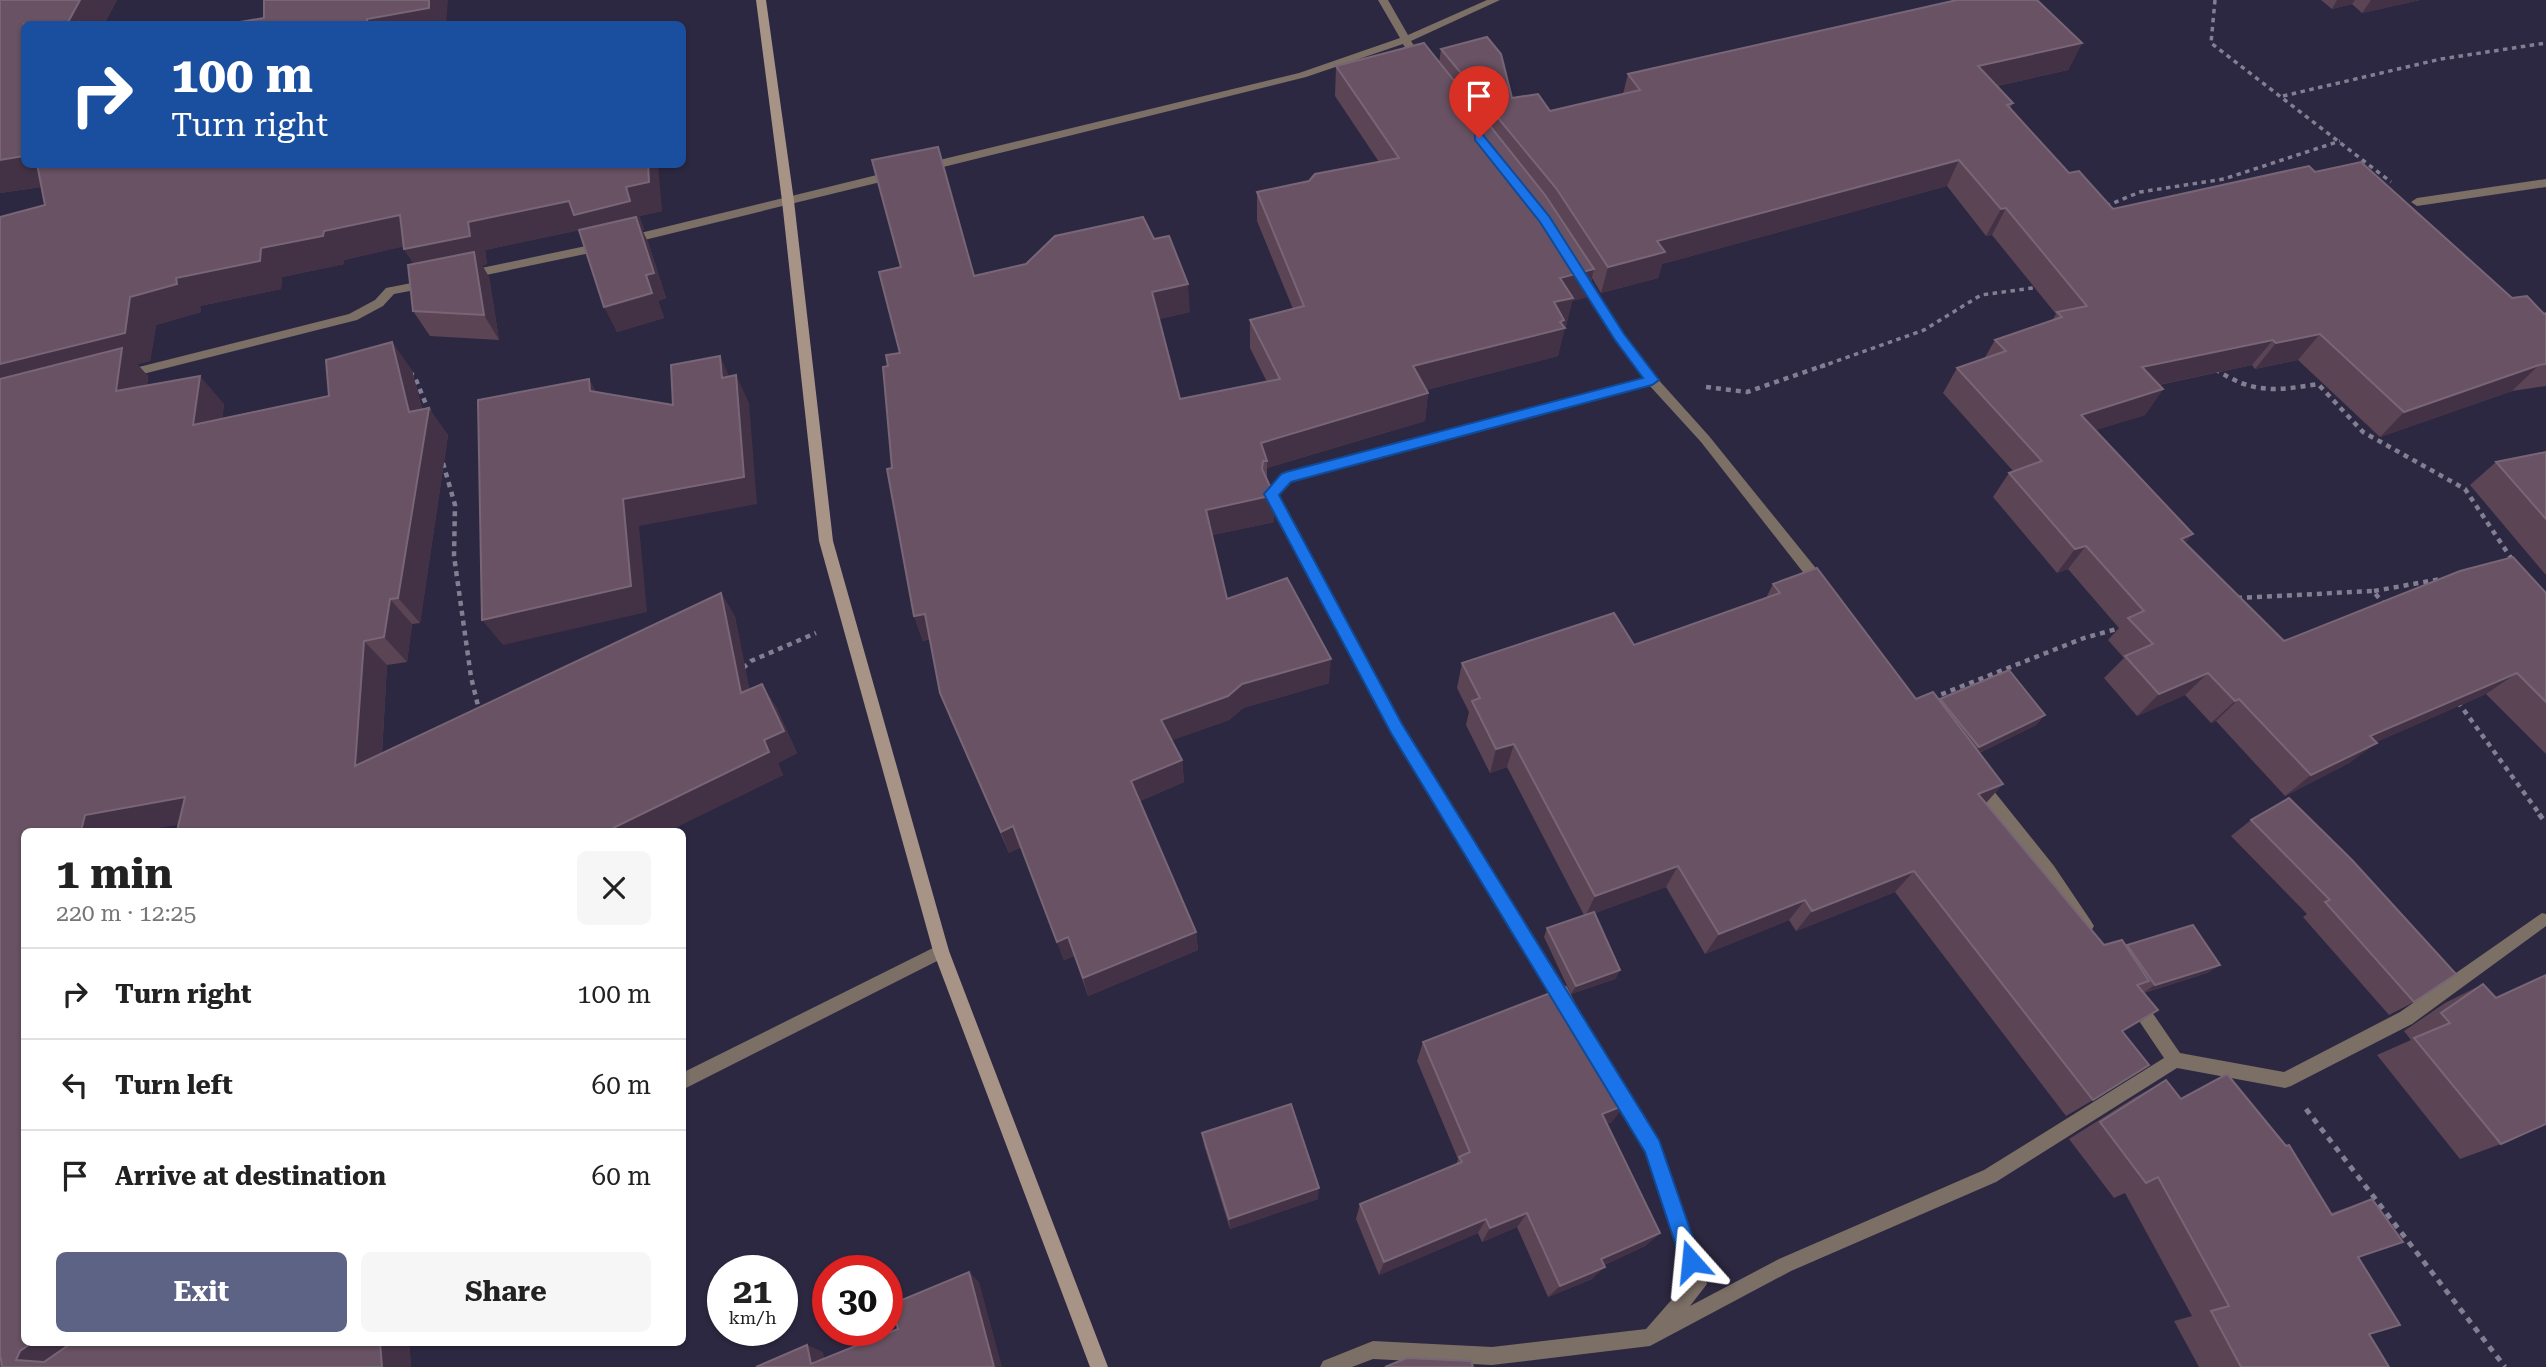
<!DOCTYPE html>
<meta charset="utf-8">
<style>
body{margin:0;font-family:"Roboto Serif",serif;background:#f6f6f6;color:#222;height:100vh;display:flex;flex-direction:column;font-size:26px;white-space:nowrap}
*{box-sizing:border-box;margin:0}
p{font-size:23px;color:#767676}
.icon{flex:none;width:38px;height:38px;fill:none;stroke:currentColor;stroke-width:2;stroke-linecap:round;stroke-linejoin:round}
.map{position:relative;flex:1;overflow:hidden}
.drawer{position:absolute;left:21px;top:828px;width:665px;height:518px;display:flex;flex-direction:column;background:#fff;border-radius:10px;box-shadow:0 2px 5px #0004}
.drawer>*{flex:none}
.hud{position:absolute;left:21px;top:21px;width:665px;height:147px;border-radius:10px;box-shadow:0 2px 5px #0004;background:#1a4fa0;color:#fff;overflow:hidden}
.speed{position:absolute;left:707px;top:1255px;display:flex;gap:14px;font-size:35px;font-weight:700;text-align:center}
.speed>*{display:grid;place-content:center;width:91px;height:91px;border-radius:50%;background:#fff;box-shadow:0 2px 5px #0004;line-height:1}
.speed small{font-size:18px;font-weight:400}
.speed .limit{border:10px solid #d22;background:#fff;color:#111}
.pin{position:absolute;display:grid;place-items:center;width:60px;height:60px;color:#fff;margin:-72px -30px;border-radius:50% 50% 50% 0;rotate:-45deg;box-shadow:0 0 7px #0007}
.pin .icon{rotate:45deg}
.me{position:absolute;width:77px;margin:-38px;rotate:342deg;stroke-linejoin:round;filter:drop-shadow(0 0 5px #0008)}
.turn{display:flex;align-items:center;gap:24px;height:147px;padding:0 35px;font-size:32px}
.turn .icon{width:91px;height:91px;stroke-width:2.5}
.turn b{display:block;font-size:49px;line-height:60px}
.round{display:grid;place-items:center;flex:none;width:74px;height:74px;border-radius:10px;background:#f6f6f6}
.head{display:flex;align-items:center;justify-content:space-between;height:119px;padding:0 35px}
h1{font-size:42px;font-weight:700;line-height:52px}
.button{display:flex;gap:14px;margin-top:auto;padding:14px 35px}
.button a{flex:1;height:80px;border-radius:10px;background:#5c6385;color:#fff;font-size:28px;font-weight:700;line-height:80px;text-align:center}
.button a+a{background:#f6f6f6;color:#222}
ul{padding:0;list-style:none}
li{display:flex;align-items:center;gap:21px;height:91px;padding:0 35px;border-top:2px solid #e0e0e0}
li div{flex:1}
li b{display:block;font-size:26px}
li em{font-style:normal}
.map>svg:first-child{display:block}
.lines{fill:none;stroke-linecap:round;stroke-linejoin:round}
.path-far2{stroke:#837f93;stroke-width:3.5;stroke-dasharray:4.5 4.5;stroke-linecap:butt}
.path-far1{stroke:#837f93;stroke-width:4.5;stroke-dasharray:5 5;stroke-linecap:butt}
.path{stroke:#837f93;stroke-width:5;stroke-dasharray:6 6;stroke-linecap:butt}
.street{fill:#7b6f66;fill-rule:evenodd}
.secondary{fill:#a89487;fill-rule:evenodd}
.wall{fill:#5b4454}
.shaded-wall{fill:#433246}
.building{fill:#685263;stroke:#786677;stroke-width:2}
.route{fill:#1a73e8;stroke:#114b97;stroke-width:2}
</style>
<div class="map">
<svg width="2546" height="1367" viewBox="0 0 2546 1367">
<rect width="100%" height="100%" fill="#2d2841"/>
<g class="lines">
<g class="path-far2">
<polyline points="2215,0 2211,43 2391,182"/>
<polyline points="2283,96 2441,59 2546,43"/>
<polyline points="2106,206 2140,192 2224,179 2340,141"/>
<polyline points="1820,367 1924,330 1981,295 2040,287"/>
</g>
<g class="path-far1">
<path d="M2215 369C2253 394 2275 391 2318 384L2363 432 2465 489 2511 558 2507 559"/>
<polyline points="409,374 414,375 430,414"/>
<polyline points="1706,387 1747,392 1825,365"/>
<polyline points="443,463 455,505 454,556 471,677 479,710 482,710"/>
<polyline points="2374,591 2441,579"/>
<polyline points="2237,598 2373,591 2386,606"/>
<polyline points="743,668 751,661 816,633"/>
<polyline points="1932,698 2084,638 2124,627"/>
<polyline points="2458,702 2541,816"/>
</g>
<g class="path">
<polyline points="2539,814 2546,823"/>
<polyline points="2306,1109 2505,1367"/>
</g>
<g class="street">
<polygon points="1378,0 1388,0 1408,35 1487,0 1500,0 1411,41 1415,47 1414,49 1406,49 1403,44 1306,77 923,172 918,168 923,164 1299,73 1400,38"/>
<polygon points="893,171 897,172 897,178 628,244 622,240 628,236"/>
<polygon points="2546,179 2546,187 2417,206 2411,202 2417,198"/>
<polygon points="605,242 609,243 609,249 467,279 461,275 467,271"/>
<polygon points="1579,269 1583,270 1624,334 1656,377 1709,436 1827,582 1829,586 1827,590 1817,590 1701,442 1649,385 1290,482 1278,495 1402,725 1574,1001 1576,1006 1574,1011 1568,1014 1562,1011 1392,733 1265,494 1281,475 1286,473 1644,378 1616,340 1573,273"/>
<polygon points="427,280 431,281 431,287 394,294 383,306 357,320 127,378 121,374 127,370 349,314 375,300 386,288"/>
<polygon points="1980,779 1985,780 2054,866 2091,921 2094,926 2091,931 2086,933 2081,931 2044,876 1975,790 1973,785 1975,780"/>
<polygon points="2542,913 2546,914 2546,926 2412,1024 2291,1086 2285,1088 2177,1068 1996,1182 1791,1271 1650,1346 1492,1365 1373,1359 1352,1367 1320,1367 1323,1361 1373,1341 1492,1347 1646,1329 1688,1281 1646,1151 1599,1071 1601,1065 1607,1063 1613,1065 1659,1141 1707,1284 1690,1306 1779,1259 1984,1170 2164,1058 2131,1009 2129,1004 2131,999 2137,996 2143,999 2180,1053 2284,1072 2400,1012"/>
<polygon points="941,944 947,946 949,951 947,956 682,1090 682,1073"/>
</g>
<polygon class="secondary" points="756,0 766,0 794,201 833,541 949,951 1108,1367 1090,1367 933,951 819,541 782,201"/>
</g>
<g class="wall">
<polygon points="0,0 117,0 104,24 24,164 662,211 639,216 644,230 642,230 648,242 666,298 658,301 664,318 617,332 579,230 485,250 487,264 482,265 489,277 499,340 430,336 413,311 414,264 404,249 404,246 344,260 344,264 282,277 281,289 200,306 201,312 156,325 150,361 137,364 148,376 147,386 224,404 222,418 329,396 412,370 422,409 448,435 420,623 412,624 407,662 387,665 382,753 721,593 735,617 749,689 776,707 797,753 778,763 783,775 668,831 177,831 178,825 24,831 24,1342 409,1342 411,1367 0,1367 45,205 41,187 0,193"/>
<polygon points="2321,0 2420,0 2362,13 2352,4 2332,9"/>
<polygon points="2082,43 2068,70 1997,86 2013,103 2010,108 2069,173 2113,209 2315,172 2512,298 2544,314 2546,313 2546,386 2512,391 2380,437 2298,360 2255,369 2252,365 2159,385 2163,389 2145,415 2095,430 2185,543 2284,641 2546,593 2546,754 2486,694 2376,742 2349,763 2285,796 2216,721 2211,723 2185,695 2137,716 2104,678 2124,658 2108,640 2119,628 2068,569 2057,573 1993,497 2009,473 2013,471 1943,393 1957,368 1984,359 1995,340 2052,321 2056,314 1992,235 1986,236 1947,186 1662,264 1658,278 1601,293 1592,278 1587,297 1572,301 1566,326 1564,327 1558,356 1426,390 1428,393 1425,421 1267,468 1267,478 1274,522 1212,535 1227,599 1329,683 1243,708 1229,720 1172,740 1182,760 1184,782 1140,801 1196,932 1198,950 1088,996 1074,956 1064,960 1021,847 1009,853 949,716 940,693 930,639 923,641 914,616 892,468 888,366 974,276 1190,312 1159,319 1180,399 1267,382 1250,348 1250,320 1293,309 1257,221 1257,192 1309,181 1379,162 1335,96 1336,66 1439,63 1441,49 1512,98 1550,111 1623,94 1628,74"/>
<polygon points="2546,452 2546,574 2545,574 2470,485 2496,462"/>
<polygon points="1773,584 1916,699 1939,700 1940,699 2045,715 2036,725 1979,753 2003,784 1986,803 2104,945 2126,946 2127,945 2220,965 2207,973 2144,993 2123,1032 2093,1100 2066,1116 1895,892 1796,931 1789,920 1705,954 1666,887 1595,913 1620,970 1615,979 1571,994 1544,937 1547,928 1584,915 1507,767 1490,773 1466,725 1469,712 1457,688 1462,663 1634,645 1766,598"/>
<polygon points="2289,798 2414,1002 2389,1015 2303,917 2307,914 2231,836 2251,820"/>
<polygon points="2483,984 2496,998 2501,1144 2460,1159 2377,1055 2411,1040 2404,1031 2445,1003"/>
<polygon points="1423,1042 1612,1122 1607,1124 1660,1233 1645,1246 1604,1265 1592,1279 1548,1297 1517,1227 1482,1242 1478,1233 1379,1275 1356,1219 1360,1204 1456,1165 1458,1159 1417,1061"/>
<polygon points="2227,1074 2331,1213 2372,1199 2358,1257 2369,1334 2389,1367 2199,1367 2174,1321 2192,1316 2125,1193 2114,1198 2069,1139 2134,1098 2166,1080 2181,1099"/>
<polygon points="1202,1133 1318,1199 1230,1229 1204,1145"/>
</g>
<g class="shaded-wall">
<polygon points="80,0 117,0 104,24 67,24"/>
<polygon points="429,0 448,0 446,24 367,24 367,19"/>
<polygon points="2337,0 2355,0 2352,4 2332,9"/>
<polygon points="2371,0 2420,0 2362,13"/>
<polygon points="2082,43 2068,70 1965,93 1978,66"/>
<polygon points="24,156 24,164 43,164 60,184 0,193 0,160"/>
<polygon points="1959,160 1947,186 1662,264 1658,278 1601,293 1608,267 1657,241"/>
<polygon points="648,164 658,164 662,211 639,216 644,230 642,230 648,242 666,298 658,301 664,318 617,332 604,307 581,230 485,250 487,264 482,265 489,277 499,340 484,315 423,278 404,249 468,222 626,187"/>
<polygon points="2006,208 1992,235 1986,236 2001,209"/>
<polygon points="400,215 419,243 344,260 344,264 282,277 281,289 200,306 201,312 156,325 150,361 137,364 148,376 142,419 0,398 0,364 130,297 176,278 261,248 324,231"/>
<polygon points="1594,269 1587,297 1572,301 1566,326 1563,327 1565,328 1558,356 1410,394 1413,366 1547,331 1560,278"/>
<polygon points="1188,284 1190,312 1154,320 1152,292"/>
<polygon points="2320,334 2298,360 2255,369 2276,343"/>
<polygon points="2273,340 2252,365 2124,392 2142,367"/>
<polygon points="392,342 412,370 426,426 429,408 448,435 420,623 398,598 409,412"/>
<polygon points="720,356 733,385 722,378"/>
<polygon points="2539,365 2512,391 2380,437 2404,412"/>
<polygon points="736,375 749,403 757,504 639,526 647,612 503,645 482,620 623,499"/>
<polygon points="200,376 224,404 218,452 193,425"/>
<polygon points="589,379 605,408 590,391"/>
<polygon points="2163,389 2145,415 2064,440 2081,415"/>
<polygon points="1428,393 1425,421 1267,468 1267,461 1263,461 1263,487 1261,443"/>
<polygon points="1274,495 1274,522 1207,536 1206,510"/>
<polygon points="2193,534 2172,558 2181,539"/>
<polygon points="2086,546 2068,569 2057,573 2075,549"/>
<polygon points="721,593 735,617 755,716 741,693"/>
<polygon points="390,599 412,624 407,662 384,637"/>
<polygon points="925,614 934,638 923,641 914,616"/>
<polygon points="364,641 387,665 380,788 355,766"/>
<polygon points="1331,659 1329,683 1243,708 1229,720 1164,743 1161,720 1242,684"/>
<polygon points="2208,673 2185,695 2137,716 2159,694"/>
<polygon points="2517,673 2486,694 2343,757 2370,736"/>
<polygon points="762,684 776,707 797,753 778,763 783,775 668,831 607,831 764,740"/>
<polygon points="2239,699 2216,721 2211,723 2235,701"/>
<polygon points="2045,715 2036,725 1970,757 1979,747"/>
<polygon points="2377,743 2349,763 2285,796 2311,775"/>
<polygon points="1514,744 1507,767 1490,773 1496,749"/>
<polygon points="1182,760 1184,782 1135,803 1131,781"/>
<polygon points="2003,784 1982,807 1978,794"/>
<polygon points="185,797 215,818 143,831 81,831 85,815"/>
<polygon points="1013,826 1021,847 1009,853 1001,832"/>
<polygon points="1678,866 1666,887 1585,917 1595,896"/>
<polygon points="1914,871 1895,892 1796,931 1812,911"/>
<polygon points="1805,900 1789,920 1705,954 1719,934"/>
<polygon points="1196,932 1198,950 1088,996 1083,978"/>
<polygon points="1068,937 1074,956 1064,960 1057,942"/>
<polygon points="2220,965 2207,973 2143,993 2155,985"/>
<polygon points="1620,970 1615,979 1571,994 1576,986"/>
<polygon points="2158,1010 2130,1028 2095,1048 2122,1031"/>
<polygon points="1625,1105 1612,1122 1590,1131 1602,1114"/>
<polygon points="1319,1188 1318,1199 1230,1229 1229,1219"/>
<polygon points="1527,1213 1517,1227 1482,1242 1490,1228"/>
<polygon points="1486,1219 1478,1233 1379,1275 1384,1262"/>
<polygon points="1660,1233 1645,1246 1588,1272 1601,1259"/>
<polygon points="1605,1267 1592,1279 1548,1297 1560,1286"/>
<polygon points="969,1272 979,1282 1002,1367 994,1367"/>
<polygon points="33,1342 86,1342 59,1367 16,1360 20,1351"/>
<polygon points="380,1342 409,1342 411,1367 382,1367"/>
<polygon points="807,1345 823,1352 826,1367 811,1364"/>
</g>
<g class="building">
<polygon points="0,0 80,0 67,24 24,24 24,156 0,160"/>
<polygon points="264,0 429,0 429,8 367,19 367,24 228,24 264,18"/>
<polygon points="1957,0 2037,0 2082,43 1978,66 2013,103 2007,105 2069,173 2079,171 2113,209 2309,166 2315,172 2361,162 2512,298 2527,296 2544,314 2546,313 2546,364 2539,365 2404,412 2320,334 2276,343 2273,340 2142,367 2163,389 2081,415 2193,534 2181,539 2284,641 2460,571 2513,557 2546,593 2546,702 2517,673 2370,736 2377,743 2311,775 2239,699 2235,701 2208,673 2159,694 2125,656 2153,644 2128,618 2144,611 2086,546 2075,549 2009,473 2042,461 1957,368 2006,351 1995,340 2062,317 2057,312 2087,306 2006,208 2001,209 1959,160 1657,241 1665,252 1608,267 1556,188 1441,49 1487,37 1501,54 1512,98 1538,94 1550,111 1640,90 1628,74"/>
<polygon points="1424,43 1545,195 1594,269 1560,278 1573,298 1554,302 1564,320 1560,322 1565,328 1413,366 1428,393 1261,443 1267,461 1263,461 1262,469 1274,495 1206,510 1227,599 1287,578 1331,659 1242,684 1228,696 1161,720 1182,760 1131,781 1196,932 1083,978 1068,937 1057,942 1013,826 1001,832 940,693 925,614 914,616 887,469 892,468 883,367 888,366 886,355 900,353 879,272 901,267 872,160 938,147 974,276 1026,264 1055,236 1143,217 1154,239 1169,236 1188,284 1152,292 1180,399 1280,379 1250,320 1304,306 1257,192 1309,181 1315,174 1399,158 1336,66"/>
<polygon points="37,164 648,164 649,182 626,187 630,201 574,215 569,201 468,222 470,236 404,249 400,215 324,231 323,236 261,248 260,261 176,278 177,284 130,297 125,333 0,364 0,217 45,205"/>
<polygon points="636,217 654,273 646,275 652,293 604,307 579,230"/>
<polygon points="474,252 484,315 413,311 408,265"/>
<polygon points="392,342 409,412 429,408 398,598 390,599 384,637 364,641 355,766 721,593 741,693 762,684 784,731 764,740 769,752 607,831 177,831 185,797 85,815 81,831 24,831 24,1342 33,1342 20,1351 16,1360 44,1362 73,1342 380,1342 382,1367 2,1367 1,1359 0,1360 0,379 122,348 116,391 200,376 193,425 329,396 326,360"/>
<polygon points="720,356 722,378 736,375 744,477 623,499 631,586 482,620 478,400 589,379 590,391 673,405 671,365"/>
<polygon points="2546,452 2546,519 2496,462"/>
<polygon points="1817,568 1916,699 1933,692 2003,784 1978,794 2104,945 2122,940 2149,981 2137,985 2158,1010 2122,1031 2149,1065 2093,1100 1914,871 1812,911 1805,900 1719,934 1678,866 1595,896 1514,744 1496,749 1472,701 1480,698 1462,663 1614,613 1634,645 1780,593 1773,584"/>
<polygon points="2009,670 2045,715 1979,747 1940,699"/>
<polygon points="2289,798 2352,860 2456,974 2414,1002 2325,902 2330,900 2251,820"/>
<polygon points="1594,912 1620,970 1576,986 1547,928"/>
<polygon points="2193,925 2220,965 2155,985 2127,945"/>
<polygon points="2546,975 2546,1124 2501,1144 2414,1038 2450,1023 2441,1013 2483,984 2496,998"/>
<polygon points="1566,987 1625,1105 1602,1114 1660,1233 1601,1259 1605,1267 1560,1286 1527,1213 1490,1228 1486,1219 1384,1262 1360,1204 1462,1162 1459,1157 1470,1152 1423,1042"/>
<polygon points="2227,1074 2286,1146 2289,1145 2332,1215 2372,1199 2403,1242 2358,1257 2400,1325 2369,1334 2389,1367 2241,1367 2211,1311 2229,1306 2158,1177 2146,1183 2100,1122 2166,1080 2181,1099"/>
<polygon points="1291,1104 1319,1188 1229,1219 1202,1133"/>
<polygon points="969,1272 994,1367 756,1367 807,1345 811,1364 898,1329 892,1304"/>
<polygon points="1407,1358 1471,1361 1473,1367 1385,1367"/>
</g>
<polygon class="route" points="1479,134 1483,135 1549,216 1624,334 1659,380 1652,385 1291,482 1279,495 1402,724 1659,1140 1701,1261 1698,1268 1691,1271 1684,1268 1681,1261 1645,1152 1391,733 1264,494 1281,474 1286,472 1643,378 1615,340 1540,222 1475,140 1475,135"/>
</svg>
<div class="speed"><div>21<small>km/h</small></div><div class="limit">30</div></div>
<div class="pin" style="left:1479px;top:138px;background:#d93025"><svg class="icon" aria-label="arrive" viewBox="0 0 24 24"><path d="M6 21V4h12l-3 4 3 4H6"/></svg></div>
<svg class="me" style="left:1691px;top:1261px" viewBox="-20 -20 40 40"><path d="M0-17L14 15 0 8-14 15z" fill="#1a73e8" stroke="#fff" stroke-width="4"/></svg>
<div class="hud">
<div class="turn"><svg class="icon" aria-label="right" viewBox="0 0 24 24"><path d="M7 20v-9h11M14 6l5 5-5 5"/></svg><div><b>100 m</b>Turn right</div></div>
</div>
<section class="drawer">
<div class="head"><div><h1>1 min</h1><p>220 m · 12:25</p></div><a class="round"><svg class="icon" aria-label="close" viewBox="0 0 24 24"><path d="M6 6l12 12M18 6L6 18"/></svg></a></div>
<ul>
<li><svg class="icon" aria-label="right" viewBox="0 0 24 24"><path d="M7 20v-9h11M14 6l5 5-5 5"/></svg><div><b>Turn right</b></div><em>100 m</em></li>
<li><svg class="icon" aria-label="left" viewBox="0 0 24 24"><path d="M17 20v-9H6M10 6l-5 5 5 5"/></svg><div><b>Turn left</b></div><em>60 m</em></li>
<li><svg class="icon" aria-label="arrive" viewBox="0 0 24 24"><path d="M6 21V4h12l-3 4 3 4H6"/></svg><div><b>Arrive at destination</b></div><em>60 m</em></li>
</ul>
<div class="button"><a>Exit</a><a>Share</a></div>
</section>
</div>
